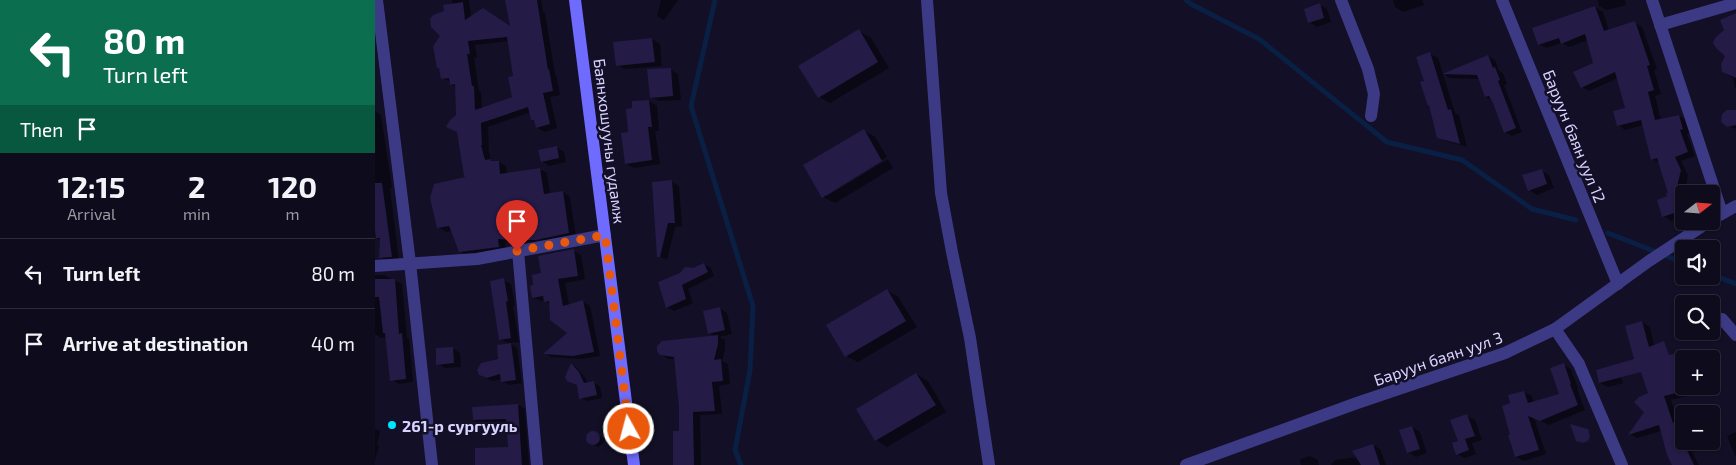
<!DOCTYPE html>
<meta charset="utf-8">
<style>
body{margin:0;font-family:"Exo 2",sans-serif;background:#1c1929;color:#f1f3f6;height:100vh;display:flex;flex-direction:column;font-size:19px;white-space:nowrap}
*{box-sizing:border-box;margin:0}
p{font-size:16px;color:#9b9ba3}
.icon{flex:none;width:28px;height:28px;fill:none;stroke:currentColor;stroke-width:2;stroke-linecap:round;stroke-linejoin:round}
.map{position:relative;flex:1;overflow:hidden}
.details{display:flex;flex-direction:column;background:#0e0b1c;width:375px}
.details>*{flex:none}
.banner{background:#0b6e4f;color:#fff;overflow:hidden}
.needle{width:32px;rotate:73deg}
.controls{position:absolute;left:1300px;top:185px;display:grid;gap:10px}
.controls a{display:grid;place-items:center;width:45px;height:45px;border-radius:5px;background:#0e0b1c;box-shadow:0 1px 4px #0004,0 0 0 1px #2e2b3b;font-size:25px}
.pin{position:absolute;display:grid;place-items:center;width:42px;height:42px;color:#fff;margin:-51px -21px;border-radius:50% 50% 50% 0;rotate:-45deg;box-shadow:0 0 5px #0007}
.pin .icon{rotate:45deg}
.me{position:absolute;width:55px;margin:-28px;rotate:353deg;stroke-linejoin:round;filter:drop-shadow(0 0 4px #0008)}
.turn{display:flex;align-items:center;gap:18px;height:105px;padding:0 20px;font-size:22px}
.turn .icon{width:65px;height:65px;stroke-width:2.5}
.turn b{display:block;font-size:35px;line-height:42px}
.then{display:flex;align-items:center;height:48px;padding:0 20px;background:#0003;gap:10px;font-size:19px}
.eta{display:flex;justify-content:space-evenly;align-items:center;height:85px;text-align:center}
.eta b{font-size:30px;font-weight:700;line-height:35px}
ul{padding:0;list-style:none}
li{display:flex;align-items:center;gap:15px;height:70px;padding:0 20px;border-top:1px solid #2e2b3b}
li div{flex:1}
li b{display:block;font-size:19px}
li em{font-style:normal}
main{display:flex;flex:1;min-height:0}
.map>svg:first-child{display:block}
.shadow{fill:#0007;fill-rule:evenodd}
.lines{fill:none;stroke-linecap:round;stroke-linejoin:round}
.stream{stroke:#0a1f44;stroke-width:5}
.building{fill:#241b47;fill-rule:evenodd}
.street{stroke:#3d3a85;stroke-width:12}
.secondary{stroke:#6f6bff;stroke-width:12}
.route{stroke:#ea580c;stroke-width:9;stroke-dasharray:0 16.2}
.poi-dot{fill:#00e5ff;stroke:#130f26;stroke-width:2}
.labels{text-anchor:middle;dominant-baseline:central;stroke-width:5;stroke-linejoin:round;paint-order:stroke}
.street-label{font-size:16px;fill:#d9d4ff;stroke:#130f26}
.poi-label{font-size:16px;font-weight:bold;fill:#d9d4ff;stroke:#130f26;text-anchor:start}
</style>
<main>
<section class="details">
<div class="banner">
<div class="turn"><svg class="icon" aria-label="left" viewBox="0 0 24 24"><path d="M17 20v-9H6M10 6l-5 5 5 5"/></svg><div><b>80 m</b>Turn left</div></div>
<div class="then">Then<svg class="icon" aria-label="arrive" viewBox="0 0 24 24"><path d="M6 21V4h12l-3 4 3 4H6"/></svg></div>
</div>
<div class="eta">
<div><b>12:15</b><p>Arrival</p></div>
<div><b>2</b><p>min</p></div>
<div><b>120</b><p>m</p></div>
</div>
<ul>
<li><svg class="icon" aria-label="left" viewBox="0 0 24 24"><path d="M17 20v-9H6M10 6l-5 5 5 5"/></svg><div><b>Turn left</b></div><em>80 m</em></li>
<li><svg class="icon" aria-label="arrive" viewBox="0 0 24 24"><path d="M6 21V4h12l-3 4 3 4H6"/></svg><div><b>Arrive at destination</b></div><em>40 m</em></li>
</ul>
</section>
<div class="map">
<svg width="1361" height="465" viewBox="0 0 1361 465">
<rect width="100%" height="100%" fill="#130f26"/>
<g class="shadow">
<path d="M77 0H94L96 17 137 28 131 0H166L168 12 170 13 180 74 181 75 185 95 175 97 182 128 170 132 162 128 160 121 157 119 156 112 113 127 114 149H113L116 160 119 162H124L131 166 132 174 164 169 172 173 175 194 188 192 195 197 201 237 160 244 155 241 148 244 130 242 131 250 93 256 85 251 77 231 71 232 63 227 94 177 83 115 81 87 76 84V82L67 78 71 12 77 5ZM134 41 140 77 139 98 107 109 106 92 104 91 99 58H102L100 45Z"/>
<polygon points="286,0 303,0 289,20 282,16"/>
<polygon points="1018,0 1047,0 1049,5 1028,12 1020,7"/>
<polygon points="1223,0 1250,0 1251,5 1232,10 1224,6"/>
<polygon points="945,5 952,9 956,22 942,27 934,22"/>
<polygon points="1220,7 1228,12 1234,31 1260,23 1267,27 1282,69 1279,70 1286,94 1280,96 1286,120 1304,116 1312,120 1315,133 1312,134 1320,156 1306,161 1313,175 1310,189 1316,187 1324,194 1309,194 1309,217 1296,221 1288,216 1295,194 1284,163 1277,159 1268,125 1250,130 1243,125 1252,109 1243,78 1214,91 1207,87 1220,63 1213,40 1194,47 1187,43 1171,48 1164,44"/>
<polygon points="1361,14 1361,90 1358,78 1350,73 1352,55 1351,30"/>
<polygon points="484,31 496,38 514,68 455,103 444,97"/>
<polygon points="277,39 285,44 287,66 250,69 242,65"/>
<polygon points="1055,54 1063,58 1080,113 1084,115 1092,147 1071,141 1063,137 1056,106 1054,105 1051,82"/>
<polygon points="1113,56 1120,60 1124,71 1128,73 1132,84 1129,85 1147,132 1137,136 1130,132 1117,100 1111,97 1104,79 1075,78 1070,75"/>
<polygon points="296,70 303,74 306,100 284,101 277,97"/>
<polygon points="274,101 282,106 284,131 280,131 285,164 259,168 251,164 259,109"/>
<polygon points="0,111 6,115 17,188 15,188 24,261 13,261 5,257 6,240 2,238 0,222"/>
<polygon points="1361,111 1361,129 1351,125"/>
<polygon points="489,131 500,137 512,157 452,193 452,196 513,159 518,168 460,203 448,197"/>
<polygon points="181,147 189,152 191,162 174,166 167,161"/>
<polygon points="1167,171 1174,175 1179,188 1162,195 1154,190"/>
<polygon points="296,181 304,186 307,226 300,227 292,260 284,256"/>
<polygon points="198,250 206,255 210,279 190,283 194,305 208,302 215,306 225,356 206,359 176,357 170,354 194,333 175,304 170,300 166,301 158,297 168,274"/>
<polygon points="329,264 336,268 339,276 313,289 318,303 299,311 292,307 305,274"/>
<polygon points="0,275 9,275 27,284 32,338 34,339 38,382 24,384 16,379 12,337 6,338 0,334"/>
<polygon points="128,280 136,284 140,305 138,306 144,342 134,343 142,348 147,383 134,385 127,381 127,379 117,381 105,375 125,360 135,344 125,339"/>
<polygon points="512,290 523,297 542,327 483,362 471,356"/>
<polygon points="1318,300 1324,304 1310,304"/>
<polygon points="1309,304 1309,316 1305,306"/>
<polygon points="344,308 352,313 357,334 344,337 350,340 350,349 347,361 353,364 355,384 344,386 347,414 325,415 326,465 300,465 305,432 305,407 300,359 293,359 286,354 339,336 334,333"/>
<polygon points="1267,322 1275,327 1279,345 1265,350"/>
<polygon points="77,348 85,353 86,367 70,368 63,364"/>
<polygon points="1322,350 1338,359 1341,372 1336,373 1336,359 1309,359 1304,354"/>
<polygon points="197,364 202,368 210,377 213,384 219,383 225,386 227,398 212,401 206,398"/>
<polygon points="1189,365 1196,369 1203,388 1202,389 1210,410 1174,425 1159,418 1171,454 1149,461 1141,457 1137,404 1149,392 1157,396 1159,403 1186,394"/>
<polygon points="1244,371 1248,383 1233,387 1225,383"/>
<polygon points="541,374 553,381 571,412 512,447 501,440"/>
<polygon points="1309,386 1331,386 1332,391 1296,400 1309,441 1335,441 1336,445 1317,452 1324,465 1298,465 1286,431 1262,438 1255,434 1271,412 1275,394"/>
<polygon points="143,405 150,409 154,465 101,465 134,448 132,423 107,424 99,420"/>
<polygon points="1092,416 1100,420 1107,440 1097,443 1101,454 1090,458 1082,454"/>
<polygon points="1037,427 1045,432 1052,453 1041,457 1033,452"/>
<polygon points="0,429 5,431 2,445 4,446 0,460"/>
<polygon points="219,432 228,438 229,442 226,445 223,447 215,443 212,438 215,433"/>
<polygon points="1361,432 1361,458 1352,436"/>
<polygon points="998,445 1005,449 1011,465 956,465 960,460 983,457"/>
<polygon points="935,456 943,460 944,465 926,465 925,459"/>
</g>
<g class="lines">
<g class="stream">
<polyline points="340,0 316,106 378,306 375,370 360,450 366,465"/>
<polyline points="811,0 816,4 884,39 1012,142 1087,160 1157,209 1201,220"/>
<polyline points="1233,233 1309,263"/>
<polyline points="1336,274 1361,284"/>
</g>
</g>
<g class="building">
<path d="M130 0H162L173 70 174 69 178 91 168 93 175 124 161 128 159 120H156L153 107 106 123 107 145H106L110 160 116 159V161H124L125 174 165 168 169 194 188 191 194 233 161 240H151L150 237 139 240 123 239 124 247 84 252 74 226 62 228 55 198 59 184 90 177 89 176 82 132 71 127 75 120 81 115 80 84 75 85 74 78 66 79 64 68H62L58 46 65 36 56 27 55 19 58 15 69 11 68 5 88 2 90 20 108 8 135 26ZM132 37 138 76 133 77 137 97 100 110 99 86H97L92 54H95L93 41Z"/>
<polygon points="945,3 949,18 933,23 929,9"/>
<polygon points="1220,6 1229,31 1260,21 1275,65 1272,66 1279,90 1273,92 1280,120 1304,115 1308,129 1305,130 1313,152 1300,157 1306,170 1301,191 1309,188 1309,210 1287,217 1282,200 1292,196 1291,193 1293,193 1282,158 1276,160 1266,120 1242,126 1238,111 1250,108 1240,72 1206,88 1198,72 1218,63 1210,34 1186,44 1184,38 1163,45 1157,28"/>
<polygon points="1361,13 1361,78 1347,72 1346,64 1350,56 1341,48 1338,43 1340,38 1349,30 1345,20"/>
<polygon points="484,29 503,62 443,98 423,66"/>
<polygon points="277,38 280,62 241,66 238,42"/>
<polygon points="1055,52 1073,110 1076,109 1085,144 1062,138 1054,105 1053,106 1045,82 1049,81 1041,57"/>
<polygon points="1113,55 1118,68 1120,67 1125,80 1123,81 1141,128 1129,133 1118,103 1114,96 1110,97 1102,75 1067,74"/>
<polygon points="296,68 298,96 275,98 272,69"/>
<polygon points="274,100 277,127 273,127 277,160 250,164 246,133 253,132 251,109 257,108 257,101"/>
<polygon points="1352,110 1361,110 1361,125 1352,127 1346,122 1347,114"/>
<polygon points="489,129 507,161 447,198 428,165"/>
<polygon points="182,146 184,158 166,162 163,150"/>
<polygon points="1167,169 1172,184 1153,191 1147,175"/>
<polygon points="297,180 300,223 293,223 285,257 282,257 277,182"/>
<polygon points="0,183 7,183 17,257 4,258 5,238 1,238 0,229"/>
<polygon points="199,249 203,276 183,279 188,306 208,300 219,352 198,356 168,354 192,333 175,320 174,301 169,302 168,296 157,298 155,286 158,285 157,275 166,273 163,256"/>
<polygon points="329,263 333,272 307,285 311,299 291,308 283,282 305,273 310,267 318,268"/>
<polygon points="129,278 133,301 131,302 136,338 124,340 115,281"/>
<polygon points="0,279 20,279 24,334 27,333 31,379 15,381 10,333 8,333 4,297 0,297"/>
<polygon points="512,289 531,321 470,357 451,325"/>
<polygon points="345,307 350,330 333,334 328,311"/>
<polygon points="1267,321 1274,347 1289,341 1294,355 1309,352 1309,391 1289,396 1298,423 1309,420 1309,444 1319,465 1297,465 1292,455 1284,425 1253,435 1269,412 1259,402 1264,397 1273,393 1266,372 1224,383 1221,370 1259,359 1250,326"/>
<polygon points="343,335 343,344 339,360 346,359 348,381 337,382 340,411 318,412 319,465 298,465 298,431 304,431 304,407 299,357 285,355 282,351 282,346 287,341"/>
<polygon points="136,343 141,380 126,382 125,374 112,378 104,375 102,370 106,363 123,359 122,345"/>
<polygon points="78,347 79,363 61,365 61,348"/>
<polygon points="196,363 204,372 209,383 219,381 222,395 204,399 202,385 192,381 190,377"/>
<polygon points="1189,363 1196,384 1195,384 1203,405 1165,421 1153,416 1164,450 1140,457 1133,435 1135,435 1127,406 1135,403 1133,395 1149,391 1153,403 1184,394 1175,368"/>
<polygon points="541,373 561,405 500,441 481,409"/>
<polygon points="143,404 147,465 100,465 100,448 133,447 131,419 98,420 97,407"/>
<polygon points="1092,414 1100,436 1090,439 1094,450 1081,455 1077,443 1083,441 1075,420"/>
<polygon points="1195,424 1213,429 1215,436 1213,441 1208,443 1201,441"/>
<polygon points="1037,426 1045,449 1032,453 1024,430"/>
<circle cx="218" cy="438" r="7"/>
<polygon points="998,444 1005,465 986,465 977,451"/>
</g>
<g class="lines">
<g class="street">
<polyline points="2,0 35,263 57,465"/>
<polyline points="552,0 566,193 577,252 595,338 614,465"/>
<polyline points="966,0 993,69 999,94 996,116"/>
<polyline points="1127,0 1243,284"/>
<polyline points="1277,0 1347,213"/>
<polyline points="1285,25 1361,3"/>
<polyline points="1341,217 1361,206"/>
<polyline points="143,251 162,465"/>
<polyline points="0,266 102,259 230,235"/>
<polyline points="1347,319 1361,335"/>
<polyline points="1180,329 1204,364 1247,465"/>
<polyline points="811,465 982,403 1130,353 1180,329 1274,261 1335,221"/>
</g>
<polyline class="secondary" points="200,0 259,465"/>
</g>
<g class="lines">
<polyline class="route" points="142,251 230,235 254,429"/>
</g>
<circle class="poi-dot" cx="17" cy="425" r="5"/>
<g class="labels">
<g class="street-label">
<text transform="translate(1200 136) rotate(68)">Баруун баян уул 12</text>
<text transform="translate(235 141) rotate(83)">Баянхошууны гудамж</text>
<text transform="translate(1063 358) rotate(-19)">Баруун баян уул 3</text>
</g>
<g class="poi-label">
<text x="27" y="425">261-р сургууль</text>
</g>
</g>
</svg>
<div class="controls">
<a><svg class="needle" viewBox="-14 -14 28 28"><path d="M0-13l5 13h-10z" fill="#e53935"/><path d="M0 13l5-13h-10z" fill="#9b9ba3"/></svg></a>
<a><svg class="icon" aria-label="sound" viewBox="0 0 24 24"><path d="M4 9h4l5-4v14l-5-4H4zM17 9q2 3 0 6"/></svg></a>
<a><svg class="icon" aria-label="search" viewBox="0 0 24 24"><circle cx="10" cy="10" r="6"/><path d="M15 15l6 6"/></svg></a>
<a>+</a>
<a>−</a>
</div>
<div class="pin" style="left:142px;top:251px;background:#d93025"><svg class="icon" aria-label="arrive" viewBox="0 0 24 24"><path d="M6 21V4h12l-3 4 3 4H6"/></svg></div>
<svg class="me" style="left:254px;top:429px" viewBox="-20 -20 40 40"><circle r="17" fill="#ea580c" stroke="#fff" stroke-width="3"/><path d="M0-11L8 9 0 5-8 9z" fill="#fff"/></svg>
</div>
</main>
